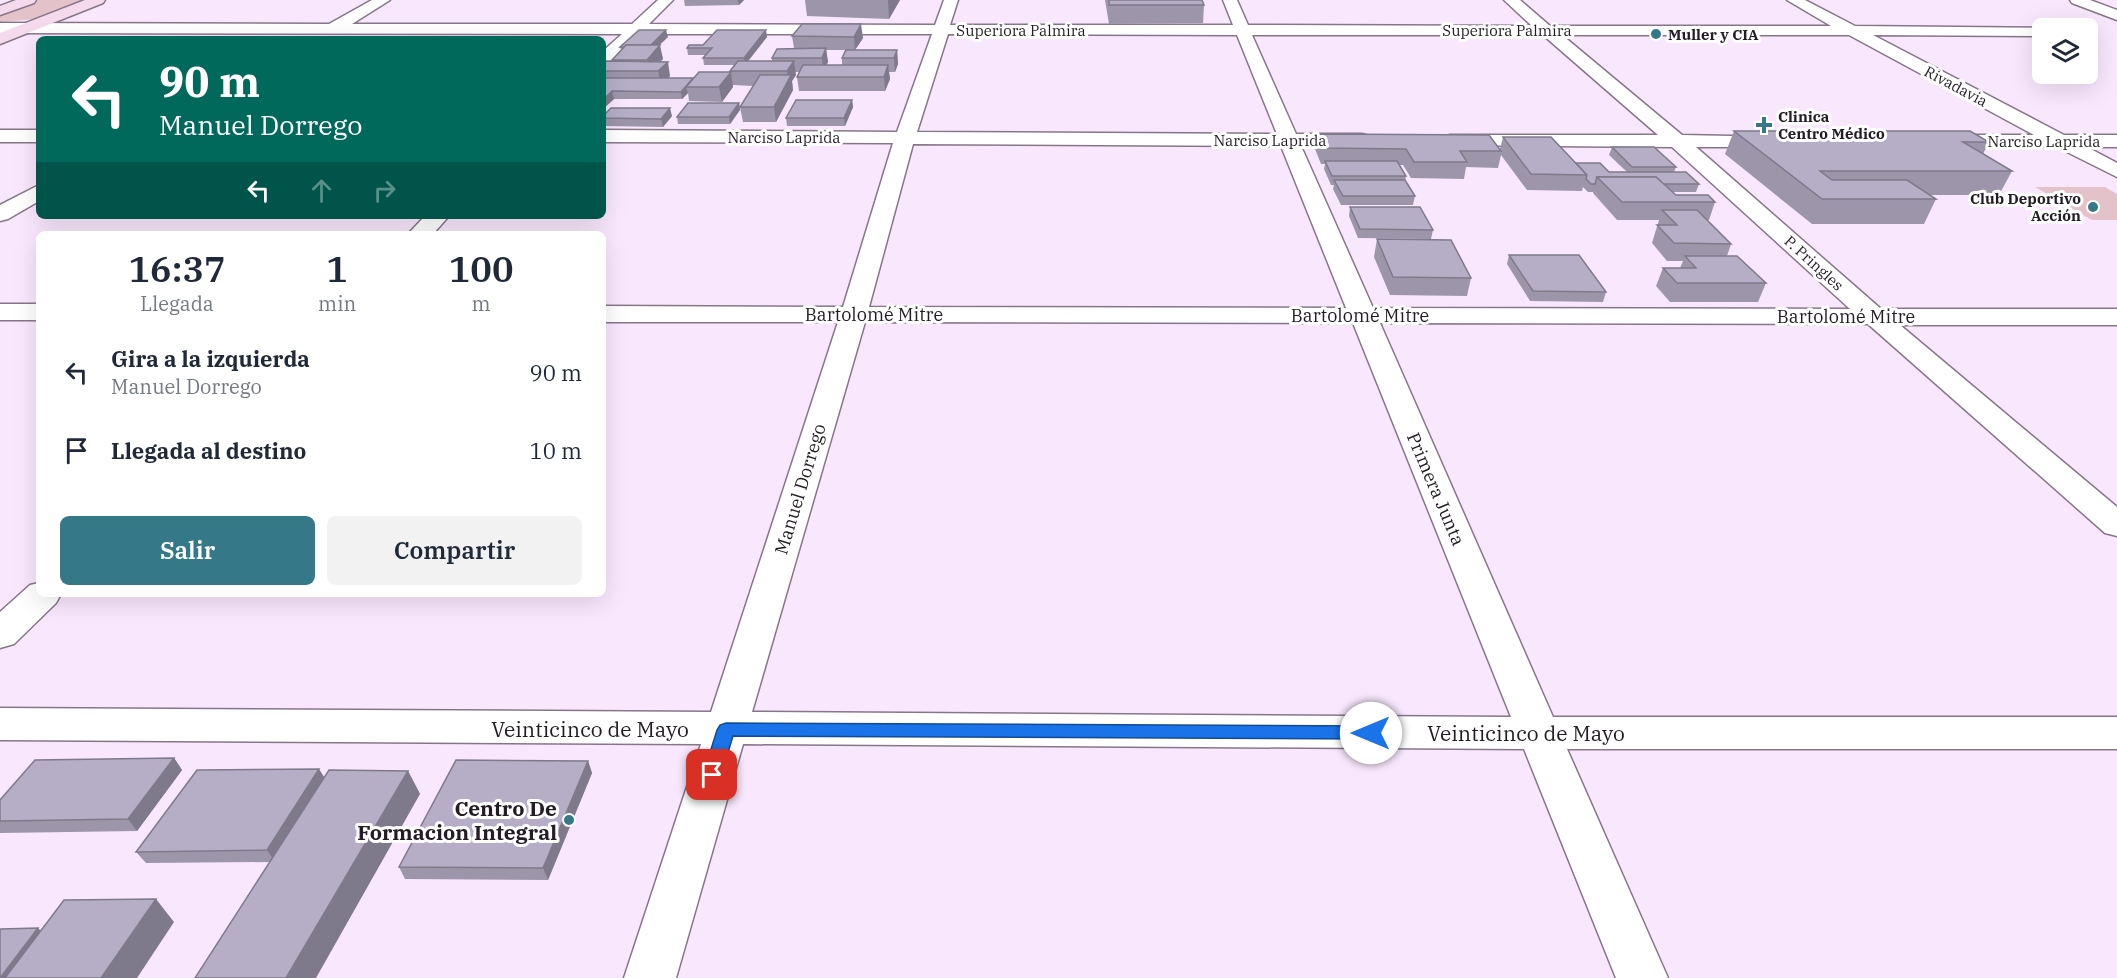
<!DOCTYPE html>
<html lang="es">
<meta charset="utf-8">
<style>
body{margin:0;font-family:"IBM Plex Serif",serif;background:#f2f2f3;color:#1f2937;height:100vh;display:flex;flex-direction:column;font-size:22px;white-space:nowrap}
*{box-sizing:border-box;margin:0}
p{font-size:20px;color:#747a83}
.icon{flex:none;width:33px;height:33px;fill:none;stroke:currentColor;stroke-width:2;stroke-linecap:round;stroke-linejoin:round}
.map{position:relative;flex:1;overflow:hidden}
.drawer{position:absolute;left:36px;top:231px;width:570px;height:366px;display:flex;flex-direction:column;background:#fff;border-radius:9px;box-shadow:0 6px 24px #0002}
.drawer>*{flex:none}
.guide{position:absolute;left:36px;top:36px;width:570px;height:183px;border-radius:9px;box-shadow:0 6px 24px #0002;background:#00695c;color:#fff;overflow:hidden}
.buttons{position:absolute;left:2032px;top:18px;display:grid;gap:12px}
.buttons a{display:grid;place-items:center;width:66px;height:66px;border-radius:9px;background:#fff;box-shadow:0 6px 24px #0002;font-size:30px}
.pin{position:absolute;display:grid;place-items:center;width:51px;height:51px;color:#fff;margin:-26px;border-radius:12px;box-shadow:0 3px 9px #0006}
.me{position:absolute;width:66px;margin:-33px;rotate:270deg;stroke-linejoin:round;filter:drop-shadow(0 0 4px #0008)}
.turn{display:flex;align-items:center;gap:21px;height:126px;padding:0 24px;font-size:27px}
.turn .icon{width:78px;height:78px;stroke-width:2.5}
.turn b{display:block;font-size:42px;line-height:51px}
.lanes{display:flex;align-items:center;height:57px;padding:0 24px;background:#0003;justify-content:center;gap:30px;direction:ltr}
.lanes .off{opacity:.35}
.eta{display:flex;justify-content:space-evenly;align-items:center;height:102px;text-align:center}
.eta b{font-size:36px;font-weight:600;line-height:42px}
.cta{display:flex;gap:12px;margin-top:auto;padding:12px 24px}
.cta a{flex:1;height:69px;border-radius:9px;background:#357989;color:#fff;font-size:24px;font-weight:600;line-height:69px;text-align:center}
.cta a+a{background:#f2f2f3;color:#1f2937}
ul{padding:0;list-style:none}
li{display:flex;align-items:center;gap:18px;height:78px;padding:0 24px}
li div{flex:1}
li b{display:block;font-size:22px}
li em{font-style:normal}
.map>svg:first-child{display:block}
.green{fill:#e4c2ca}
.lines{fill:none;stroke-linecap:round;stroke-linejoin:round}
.street-casing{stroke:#87768a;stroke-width:3}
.secondary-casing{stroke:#87768a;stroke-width:3}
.street{fill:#fff;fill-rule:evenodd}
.secondary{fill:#f4daec;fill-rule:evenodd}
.wall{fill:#9d96ab;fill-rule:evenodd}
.shaded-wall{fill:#7f7a8b}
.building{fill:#b6aec7;stroke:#7f7a8b;stroke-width:1.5}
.route{fill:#1a73e8;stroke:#114b97;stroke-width:1.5}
.poi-dot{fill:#357989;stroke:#fff;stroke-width:2}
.labels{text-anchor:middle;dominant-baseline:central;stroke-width:6;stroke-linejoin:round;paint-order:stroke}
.far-street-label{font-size:15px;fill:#231c24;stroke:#fff}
.far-poi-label{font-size:15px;font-weight:bold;fill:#231c24;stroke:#fff;text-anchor:start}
.street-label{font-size:18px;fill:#231c24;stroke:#fff}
.near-street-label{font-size:21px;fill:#231c24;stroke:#fff}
.near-poi-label{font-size:21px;font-weight:bold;fill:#231c24;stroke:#fff;text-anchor:end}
</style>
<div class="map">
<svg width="2117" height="978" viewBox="0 0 2117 978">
<rect width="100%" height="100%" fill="#f9e7fd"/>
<g class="green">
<polygon points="39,0 85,0 36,19 0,22 0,14"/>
<polygon points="2035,187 2105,187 2117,194 2117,220 2092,220"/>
</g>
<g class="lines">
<defs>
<g id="street">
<path d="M372 0H390L352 24H632L658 0H673L649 24 935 25 944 0H958L950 25H1233L1223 0H1237L1248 25 1532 26 1504 0H1520L1550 26H1831L1787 0H1805L1855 26 2049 28H2043V36L1873 35 2064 135H2117V147H2087L2117 163V177L2057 147 1935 145 1932 141 1935 137 1942 135H2034L1849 35H1562L1682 135 1780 137 1783 141 1780 145 1773 147H1696L1881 309H2117V325H1900L2117 507V536L2105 533 1868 324 1380 323 1553 717H2117V749H1567L1668 978H1616L1524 749 743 744 676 978H624L701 744 0 740V708L711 712 838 322H603V306L843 307 893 143 603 142V130L897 132 932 34H640L609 64 603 65V51L622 34 0 33V23L329 24ZM948 34 1237 35 1277 134 917 132ZM1252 35H1543L1658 135H1450L1443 137 1440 141 1443 145 1672 147 1850 309 1373 308 1301 146H1362L1369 144 1372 140 1369 136 1362 134H1296ZM913 144 1281 146 1346 308 869 307ZM865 322 1353 323 1511 717 752 712Z"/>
<polygon points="2070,0 2090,0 2117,10 2117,20 2072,3"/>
<rect x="0" y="130" width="39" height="12"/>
<polygon points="39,185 39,201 8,219 0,221 0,205"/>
<polygon points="425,216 449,216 433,234 408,234"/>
<rect x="0" y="304" width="39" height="16"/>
<polygon points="39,583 39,594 61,594 56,603 14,644 0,648 0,612 30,585"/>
</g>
<g id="secondary">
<polygon points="16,0 36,0 34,3 0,15 0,6"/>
<polygon points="85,0 105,0 103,3 0,44 0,33"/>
</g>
</defs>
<use href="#street" class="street-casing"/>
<use href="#secondary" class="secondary-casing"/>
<use href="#street" class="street"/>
<use href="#secondary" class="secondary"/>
</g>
<g class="wall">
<polygon points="684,0 744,0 739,5 685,6"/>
<polygon points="805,0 900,0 889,19 807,16"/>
<polygon points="1105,0 1202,0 1204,5 1203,23 1109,24"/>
<path d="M802 24 863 38 855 50H897L898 64 895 72H889L890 79 885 91H799L797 77 799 72H795L796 75 792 81 793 90 776 122H743L740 107 754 86 733 85V87L722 102 689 101 688 93 682 99H614L603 109V63L612 61V60L621 50 620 47 668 37 659 45 663 59 660 61 670 76 668 78 693 79 730 72V71L734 65H704L703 58 706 55H688L687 48 703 45 767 37 748 61H772V58L794 48 792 36ZM826 50H845L842 58V65H826L828 62Z"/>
<polygon points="852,100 853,107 845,126 787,126 786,118"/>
<polygon points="739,103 740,110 730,124 678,124 677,117"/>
<polygon points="603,116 672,116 663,127 603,126"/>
<polygon points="1734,131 1989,142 1983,154 2012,171 1999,195 1930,195 1936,199 1924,224 1812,224 1725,154"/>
<polygon points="1317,134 1500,149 1503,137 1576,163 1609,172 1627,172 1609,155 1612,147 1676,167 1674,172 1699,184 1696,192 1672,192 1676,195 1715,202 1709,220 1707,220 1731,244 1727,256 1766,283 1758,302 1670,302 1656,286 1663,268 1680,268 1683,261 1667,261 1652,243 1659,220 1617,220 1593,193 1593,192 1588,192 1583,187 1582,191 1527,190 1501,155 1498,168 1466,167 1464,179 1411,178 1403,165 1399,165 1406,176 1405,181 1415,196 1413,205 1341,205 1333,189 1334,185 1331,185 1324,169 1325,164 1321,164 1315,149"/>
<polygon points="1350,207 1433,230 1431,239 1358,238 1349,216"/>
<polygon points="1377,239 1471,278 1467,296 1390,295 1374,257"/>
<polygon points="1509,255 1606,292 1603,302 1530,301 1507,264"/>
<polygon points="174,758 182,770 137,831 0,833 0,800"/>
<polygon points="588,761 592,773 548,880 405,879 399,867"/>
<polygon points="408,771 420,794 270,862 146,863 136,852 324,778"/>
</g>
<g class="shaded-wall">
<polygon points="738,0 744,0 739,5"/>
<polygon points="888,0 900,0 889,19 888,1"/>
<polygon points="861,24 863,38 855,50 854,37"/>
<polygon points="666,30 668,37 650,54 648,47"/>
<polygon points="766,30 767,37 745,65 744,58"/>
<polygon points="660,45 663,59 652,71 649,71 647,60"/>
<polygon points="826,48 828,62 823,72 822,58"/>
<polygon points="897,50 898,64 895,72 894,58"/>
<polygon points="794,61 796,75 792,81 793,90 776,122 774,107 788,81 787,71"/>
<polygon points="668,62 670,76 661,85 658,71"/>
<polygon points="888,65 890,79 885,91 884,77"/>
<polygon points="731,72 733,87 722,102 719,87"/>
<polygon points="693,78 686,87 688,93 682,99 681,92"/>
<polygon points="612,91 614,99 603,109 603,100"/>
<polygon points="852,100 853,107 845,126 844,118"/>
<polygon points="739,103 740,110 730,124 729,117"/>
<polygon points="670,108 672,116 663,127 661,119"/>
<polygon points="174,758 182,770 137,831 128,819"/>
<polygon points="588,761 592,773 548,880 543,868"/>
<polygon points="319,769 326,780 275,862 267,850"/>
<polygon points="408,771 420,794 316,978 286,978"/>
<polygon points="156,899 174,922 137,978 101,978"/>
<polygon points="38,928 49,940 20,978 0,978"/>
</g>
<g class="building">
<polygon points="1109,0 1202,0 1204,5 1109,5"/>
<polygon points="802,24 861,24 854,37 792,36"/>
<polygon points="639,30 666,30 651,45 626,45 624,47 620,47"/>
<polygon points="717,30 766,30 744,58 703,58 712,48 687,48 689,45 703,45"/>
<polygon points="626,45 660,45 647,60 612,60"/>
<polygon points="826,48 822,58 772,58 777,49"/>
<polygon points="846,50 897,50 894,58 842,58"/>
<polygon points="605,61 668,62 658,71 603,71 603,63"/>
<polygon points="738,61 794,61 787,71 730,71"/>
<polygon points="803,65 888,65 884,77 797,77"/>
<polygon points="699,72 731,72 719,87 686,87"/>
<polygon points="760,75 791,75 774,107 740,107"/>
<polygon points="603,78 693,78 681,92 612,91 603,100"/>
<polygon points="796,100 852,100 844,118 786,118"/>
<polygon points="688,103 739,103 729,117 677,117"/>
<polygon points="611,108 670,108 661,119 603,118 603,116"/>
<polygon points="1734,131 1970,131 1989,142 1963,142 2012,171 1820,171 1832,180 1907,180 1936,199 1822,199"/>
<polygon points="1317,134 1489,135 1501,151 1460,151 1467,162 1414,162 1406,149 1324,148"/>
<polygon points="1503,137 1551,137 1587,175 1531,174"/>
<polygon points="1612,147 1654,147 1676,167 1632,167"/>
<polygon points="1325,161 1397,161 1406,176 1332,176"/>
<polygon points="1576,163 1600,163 1609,172 1686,172 1699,184 1663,184 1656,177 1597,177 1595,184 1591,184 1586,179 1587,175"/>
<polygon points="1597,177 1656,177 1676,195 1708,195 1715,202 1622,202"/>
<polygon points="1334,180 1405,180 1415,196 1343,196"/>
<polygon points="1350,207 1420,207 1433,230 1360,229"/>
<polygon points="1662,210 1697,210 1731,244 1674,243 1657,225 1677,225"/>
<polygon points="1377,239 1451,240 1471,278 1393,277"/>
<polygon points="1509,255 1579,255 1606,292 1533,291"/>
<polygon points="1685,256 1737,256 1766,283 1677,283 1663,268 1696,268"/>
<polygon points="174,758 128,819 0,821 0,800 35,760"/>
<polygon points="456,760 588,761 543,868 399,867"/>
<polygon points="319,769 267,850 136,852 197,770"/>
<polygon points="329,770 408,771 286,978 195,978"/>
<polygon points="156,899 101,978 5,978 64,900"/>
<polygon points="38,928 0,978 0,929"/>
</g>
<polygon class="route" points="726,723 1371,726 1377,728 1379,733 1377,737 1371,739 733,736 721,775 719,780 712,782 706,780 703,775 717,730 720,725"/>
<g class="poi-dot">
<circle cx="1656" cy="34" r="6"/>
<path d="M1761 116h6v6h6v6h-6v6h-6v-6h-6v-6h6z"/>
<circle cx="2093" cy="207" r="6"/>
<circle cx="569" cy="820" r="6"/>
</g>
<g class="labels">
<g class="far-street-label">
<text x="1021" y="30">Superiora Palmira</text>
<text x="1507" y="30">Superiora Palmira</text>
<text transform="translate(1956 86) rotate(28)">Rivadavia</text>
<text x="784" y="137">Narciso Laprida</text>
<text x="1270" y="140">Narciso Laprida</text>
<text x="2044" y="141">Narciso Laprida</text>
<text transform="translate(1814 263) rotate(42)">P. Pringles</text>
</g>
<g class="far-poi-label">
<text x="1668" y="34">Muller y CIA</text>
<text x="1778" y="116">Clinica<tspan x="1778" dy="17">Centro Médico</tspan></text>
<text x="2081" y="198" text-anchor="end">Club Deportivo<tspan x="2081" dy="17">Acción</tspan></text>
</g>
<g class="street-label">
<text x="874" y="314">Bartolomé Mitre</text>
<text x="1360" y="315">Bartolomé Mitre</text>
<text x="1846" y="316">Bartolomé Mitre</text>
<text transform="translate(800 489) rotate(-73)">Manuel Dorrego</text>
<text transform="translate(1436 489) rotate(67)">Primera Junta</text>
</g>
<g class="near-street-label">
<text x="590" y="729">Veinticinco de Mayo</text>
<text x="1526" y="733">Veinticinco de Mayo</text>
</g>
<g class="near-poi-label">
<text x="557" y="808">Centro De<tspan x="557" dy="24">Formacion Integral</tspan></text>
</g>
</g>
</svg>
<div class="buttons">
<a><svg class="icon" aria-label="layers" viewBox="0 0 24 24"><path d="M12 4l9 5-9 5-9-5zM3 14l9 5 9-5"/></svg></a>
</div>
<div class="pin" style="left:712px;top:775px;background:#d93025"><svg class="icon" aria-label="arrive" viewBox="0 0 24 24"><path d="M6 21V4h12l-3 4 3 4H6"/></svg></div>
<svg class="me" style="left:1371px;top:733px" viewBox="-20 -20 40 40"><circle r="19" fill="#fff"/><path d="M0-13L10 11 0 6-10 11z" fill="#1a73e8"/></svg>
<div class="guide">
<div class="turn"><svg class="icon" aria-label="left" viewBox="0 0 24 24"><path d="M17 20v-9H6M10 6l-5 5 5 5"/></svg><div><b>90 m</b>Manuel Dorrego</div></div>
<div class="lanes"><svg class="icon" aria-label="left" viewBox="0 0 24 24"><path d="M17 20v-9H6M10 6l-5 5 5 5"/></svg><svg class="icon off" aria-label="ahead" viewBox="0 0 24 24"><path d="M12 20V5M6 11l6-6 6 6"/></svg><svg class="icon off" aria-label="right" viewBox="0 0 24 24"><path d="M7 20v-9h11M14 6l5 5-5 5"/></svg></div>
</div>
<section class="drawer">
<div class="eta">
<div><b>16:37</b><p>Llegada</p></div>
<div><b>1</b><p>min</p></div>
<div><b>100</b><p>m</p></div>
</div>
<ul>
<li><svg class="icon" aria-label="left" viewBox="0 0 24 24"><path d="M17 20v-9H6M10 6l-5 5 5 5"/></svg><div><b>Gira a la izquierda</b><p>Manuel Dorrego</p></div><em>90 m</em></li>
<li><svg class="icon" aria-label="arrive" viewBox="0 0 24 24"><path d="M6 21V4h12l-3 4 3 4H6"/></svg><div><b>Llegada al destino</b></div><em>10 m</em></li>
</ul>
<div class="cta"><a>Salir</a><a>Compartir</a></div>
</section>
</div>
